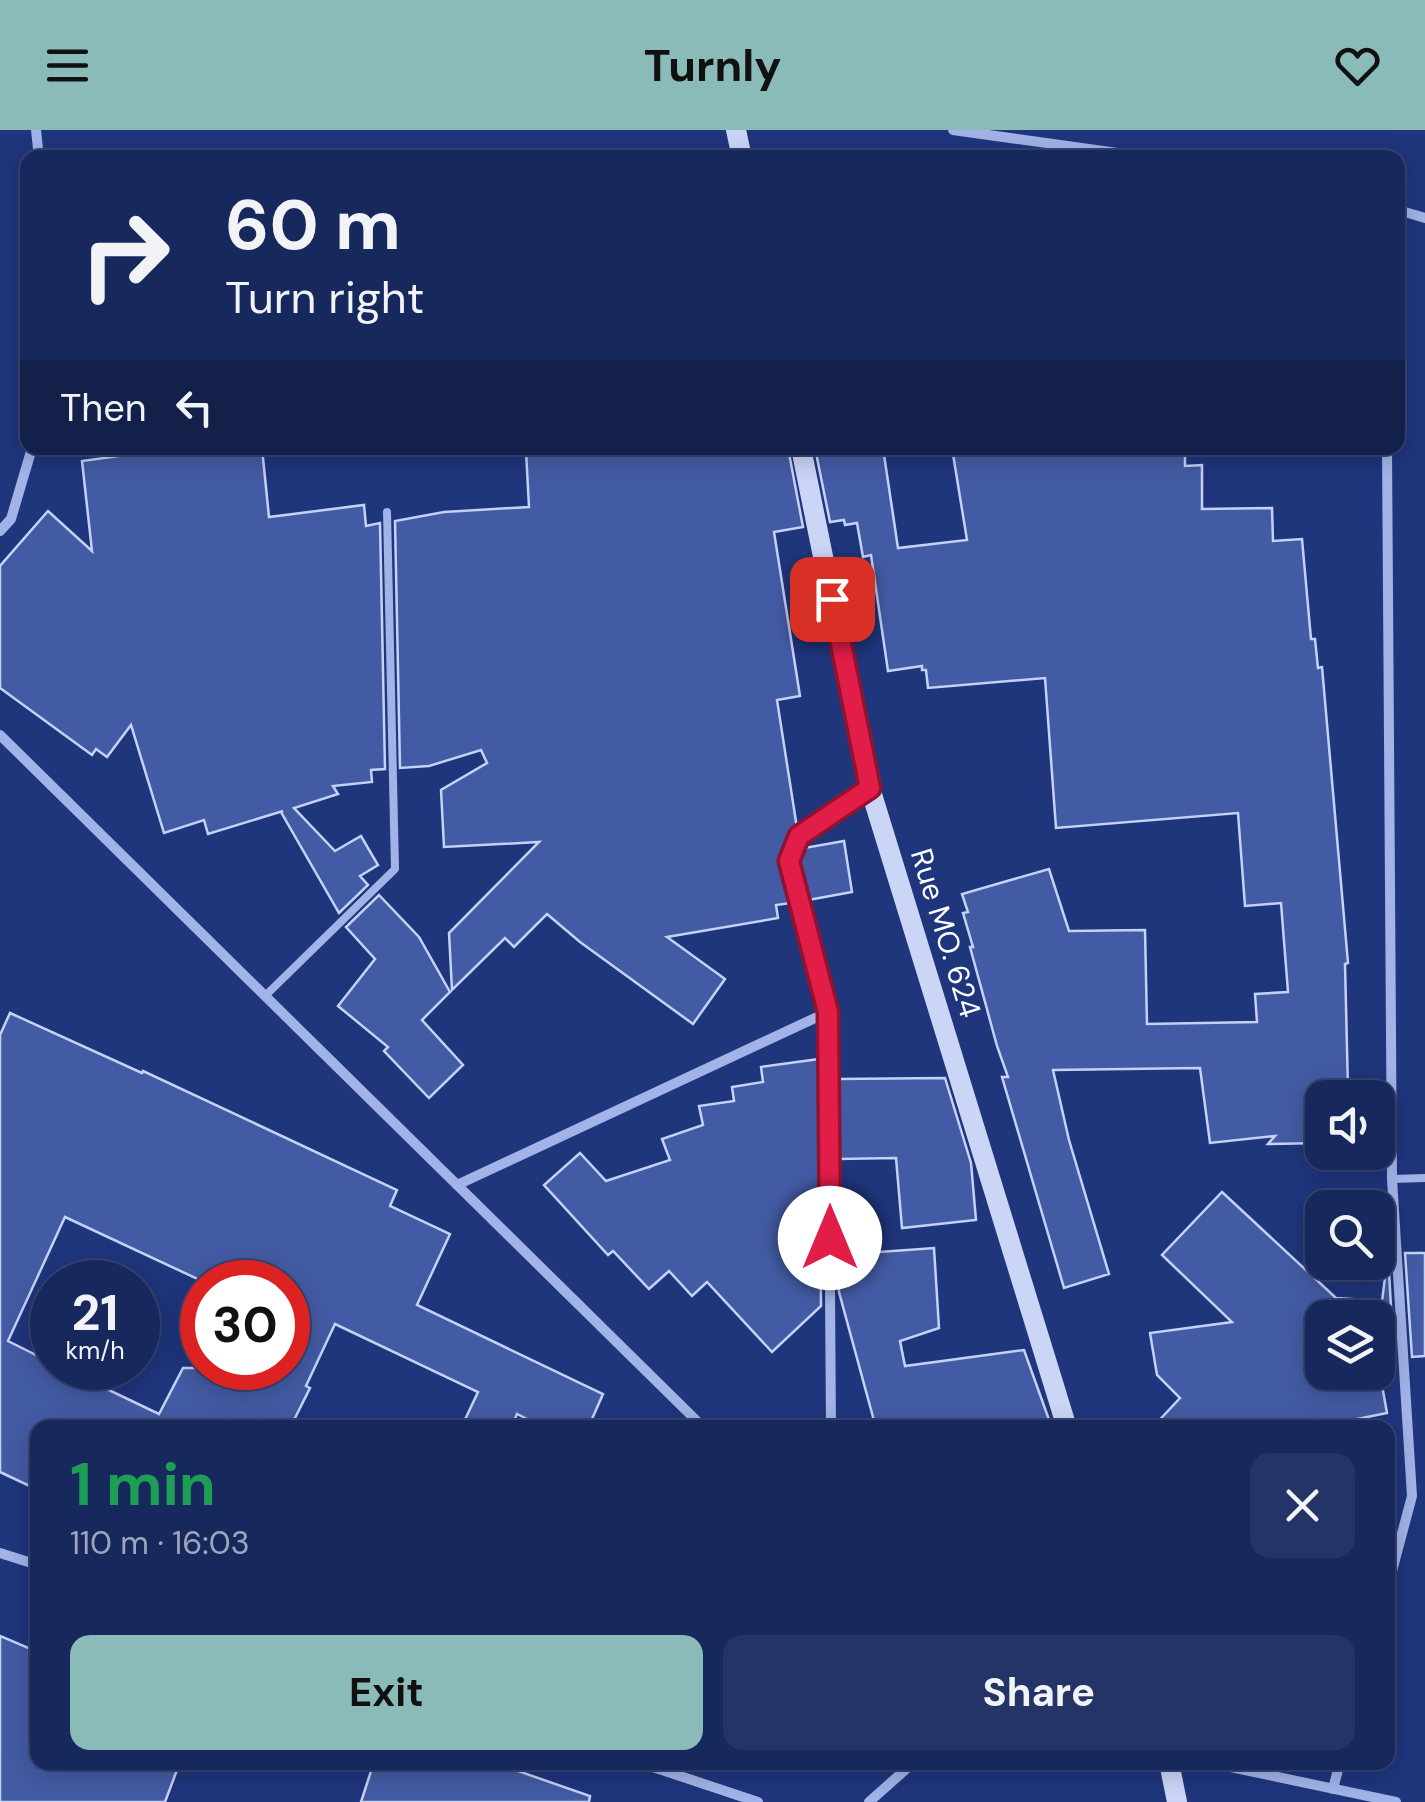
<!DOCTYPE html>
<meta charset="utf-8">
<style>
body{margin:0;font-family:"DM Sans",sans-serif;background:#243466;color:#f1f3f6;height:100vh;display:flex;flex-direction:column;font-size:38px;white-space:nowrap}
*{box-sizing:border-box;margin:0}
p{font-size:32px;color:#9ea6bc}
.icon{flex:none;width:55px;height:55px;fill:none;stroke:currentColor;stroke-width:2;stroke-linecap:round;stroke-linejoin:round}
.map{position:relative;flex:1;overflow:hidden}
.details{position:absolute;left:30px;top:1290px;width:1365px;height:350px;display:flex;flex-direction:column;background:#17285d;border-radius:20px;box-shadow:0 5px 25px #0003,0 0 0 2px #364472}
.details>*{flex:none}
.hud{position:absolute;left:20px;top:20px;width:1385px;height:305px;border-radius:20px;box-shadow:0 5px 25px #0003,0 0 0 2px #364472;background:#17285d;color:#f1f3f6;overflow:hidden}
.buttons{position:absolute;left:1305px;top:950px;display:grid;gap:20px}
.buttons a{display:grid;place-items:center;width:90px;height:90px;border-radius:20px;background:#17285d;box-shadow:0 5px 25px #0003,0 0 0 2px #364472;font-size:50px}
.speed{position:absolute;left:30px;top:1130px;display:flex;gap:20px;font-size:50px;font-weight:700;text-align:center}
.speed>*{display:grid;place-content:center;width:130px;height:130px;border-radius:50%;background:#17285d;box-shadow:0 5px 25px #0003,0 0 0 2px #364472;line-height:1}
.speed small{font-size:25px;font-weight:400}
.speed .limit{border:15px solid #d22;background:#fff;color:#111}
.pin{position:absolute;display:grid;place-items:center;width:85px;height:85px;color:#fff;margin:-42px;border-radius:20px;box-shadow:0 5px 15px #0006}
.me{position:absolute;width:110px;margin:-55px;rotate:0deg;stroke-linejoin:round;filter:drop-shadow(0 0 8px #0008)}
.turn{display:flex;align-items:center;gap:35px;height:210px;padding:0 40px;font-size:45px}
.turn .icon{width:130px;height:130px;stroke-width:2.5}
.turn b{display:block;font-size:70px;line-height:85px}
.then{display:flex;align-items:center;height:95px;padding:0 40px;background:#0003;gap:20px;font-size:38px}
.round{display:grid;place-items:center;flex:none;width:105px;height:105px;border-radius:20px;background:#243466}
.head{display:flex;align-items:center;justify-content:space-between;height:170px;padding:0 40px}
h1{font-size:60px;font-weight:700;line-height:75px;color:#1e9e55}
.button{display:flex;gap:20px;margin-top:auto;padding:20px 40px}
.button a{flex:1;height:115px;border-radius:20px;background:#8bbbb9;color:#111;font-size:40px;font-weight:700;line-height:115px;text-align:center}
.button a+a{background:#243466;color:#f1f3f6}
header{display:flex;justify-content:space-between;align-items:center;height:130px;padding:0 40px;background:#8bbbb9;color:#111;font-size:45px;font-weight:700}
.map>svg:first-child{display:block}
.building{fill:#435ba4;stroke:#c5d1f5;stroke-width:2.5;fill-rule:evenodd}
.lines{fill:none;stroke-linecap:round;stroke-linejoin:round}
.lane{stroke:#a1b3e7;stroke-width:8}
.street{stroke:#a1b3e7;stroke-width:10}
.secondary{stroke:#cbd5f6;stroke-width:20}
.route-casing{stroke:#92132f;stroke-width:25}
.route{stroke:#e11d48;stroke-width:18}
.labels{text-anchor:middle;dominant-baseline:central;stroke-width:10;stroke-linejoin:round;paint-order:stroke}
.street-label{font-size:30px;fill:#fff;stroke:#1f357c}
</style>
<header><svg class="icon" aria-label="menu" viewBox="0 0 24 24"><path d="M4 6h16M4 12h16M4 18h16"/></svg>Turnly<svg class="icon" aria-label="heart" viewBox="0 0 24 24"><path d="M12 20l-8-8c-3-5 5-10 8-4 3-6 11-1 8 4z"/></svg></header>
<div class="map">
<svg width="1425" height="1672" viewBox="0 0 1425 1672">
<rect width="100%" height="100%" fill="#1f357c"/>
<g class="building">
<polygon points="176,318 262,318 269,387 364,375 366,396 380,393 385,639 371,640 372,652 333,656 338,664 294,678 335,721 361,706 378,735 360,746 368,755 339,783 281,682 283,681 208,704 204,690 164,703 131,595 107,627 96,619 92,625 0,558 0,436 48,381 92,421 82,331"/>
<polygon points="569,318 569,320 609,318 788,318 803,397 774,402 800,566 777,570 797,698 791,704 781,729 791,773 776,775 778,788 667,807 725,849 693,894 580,812 547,784 514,817 505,808 452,860 449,803 539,712 444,717 441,660 487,633 481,620 429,636 400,638 395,391 444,382 529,377 526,321"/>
<polygon points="815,318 883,318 898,418 967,410 952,318 1185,318 1185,336 1202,335 1202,379 1272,378 1273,411 1302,409 1311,509 1315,509 1318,538 1322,537 1348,833 1345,834 1348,960 1345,960 1345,968 1322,968 1322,1013 1268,1014 1275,1006 1210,1013 1200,938 1053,940 1069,1010 1109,1144 1064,1158 1002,947 1008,947 997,916 970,817 973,817 963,783 968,782 962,764 1049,739 1069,801 1145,800 1147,894 1257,892 1255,864 1288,862 1281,773 1245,776 1238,683 1056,698 1045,548 928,558 926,540 922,540 922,536 888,541 871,425 863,427 857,393 845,395 844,390 830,392"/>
<polygon points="844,711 852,762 808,770 798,732 804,718"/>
<polygon points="379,765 419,807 450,862 422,890 463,935 429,968 384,921 388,917 338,876 375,829 346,797"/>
<path d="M10 883 142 943 143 941 397 1060 390 1076 450 1104 417 1175 603 1264 588 1298H545L517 1284 511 1298H461L478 1262 335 1194 306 1256 310 1258 290 1298H38V1360L0 1342V905ZM65 1087 204 1152H288V1238H183L159 1284 63 1238H52V1233L8 1211Z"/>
<polygon points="819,929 821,1176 772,1222 707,1152 692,1166 669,1141 649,1159 613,1121 608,1125 544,1055 580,1023 606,1051 670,1030 662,1009 703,995 699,976 734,971 732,957 763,952 761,937"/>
<polygon points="945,948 971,1033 976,1090 902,1098 896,1028 838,1029 837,949"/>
<polygon points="1222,1062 1336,1168 1382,1171 1388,1125 1394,1228 1378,1228 1378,1188 1322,1188 1322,1242 1378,1242 1378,1233 1387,1283 1313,1298 1152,1298 1180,1268 1157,1245 1150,1203 1232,1192 1162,1125"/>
<polygon points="934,1118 939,1198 900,1211 905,1236 1024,1220 1052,1298 876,1298 839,1162 838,1125"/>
<polygon points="1405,1123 1425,1123 1425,1226 1412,1227"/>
<polygon points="0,1506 38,1522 38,1632 180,1632 165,1672 0,1672"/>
<polygon points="374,1632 492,1632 590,1666 589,1672 361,1672"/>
</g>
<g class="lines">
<g class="lane">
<polyline points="265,866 395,739 387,382"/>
<polyline points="1392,1049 1425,1048"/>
</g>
<g class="street">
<polyline points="36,0 39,28"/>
<polyline points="953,0 1153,28"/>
<polyline points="1398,80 1425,88"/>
<polyline points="1387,318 1392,1049 1412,1366 1388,1456"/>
<polyline points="0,401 11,389 32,318"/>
<polyline points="0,605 704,1298"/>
<polyline points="457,1055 828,882"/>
<polyline points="831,1298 828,882 789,731 799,707 870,658"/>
<polyline points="0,1423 38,1435"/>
<polyline points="638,1632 758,1672"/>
<polyline points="1207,1632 1396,1672"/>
<polyline points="1333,1659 1340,1632"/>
<polyline points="869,1672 914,1632"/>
</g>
<g class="secondary">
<polyline points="736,0 742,28"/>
<polyline points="801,318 870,658 1067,1298"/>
<polyline points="1169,1632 1177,1672"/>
</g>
</g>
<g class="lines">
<defs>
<polyline id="route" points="830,1108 828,882 789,731 799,706 870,658 832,469"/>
</defs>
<use href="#route" class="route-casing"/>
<use href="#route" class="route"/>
</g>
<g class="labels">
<g class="street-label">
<text transform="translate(946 803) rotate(73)">Rue MO. 624</text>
</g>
</g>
</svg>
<div class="buttons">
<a><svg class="icon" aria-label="sound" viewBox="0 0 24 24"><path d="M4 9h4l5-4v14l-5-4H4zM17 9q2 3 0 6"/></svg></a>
<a><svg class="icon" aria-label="search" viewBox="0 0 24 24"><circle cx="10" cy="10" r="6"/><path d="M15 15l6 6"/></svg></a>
<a><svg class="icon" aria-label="layers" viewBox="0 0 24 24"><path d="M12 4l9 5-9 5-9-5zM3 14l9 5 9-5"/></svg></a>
</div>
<div class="speed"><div>21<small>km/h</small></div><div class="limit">30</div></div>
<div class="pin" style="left:832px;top:469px;background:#d93025"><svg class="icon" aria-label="arrive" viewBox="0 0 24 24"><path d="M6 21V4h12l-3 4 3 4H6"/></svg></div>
<svg class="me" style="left:830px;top:1108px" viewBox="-20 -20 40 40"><circle r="19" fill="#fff"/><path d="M0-13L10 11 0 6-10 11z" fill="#e11d48"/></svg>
<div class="hud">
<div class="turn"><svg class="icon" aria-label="right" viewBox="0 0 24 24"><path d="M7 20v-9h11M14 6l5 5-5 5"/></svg><div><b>60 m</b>Turn right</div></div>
<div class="then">Then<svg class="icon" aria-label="left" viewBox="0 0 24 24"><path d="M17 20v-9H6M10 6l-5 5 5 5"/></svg></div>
</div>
<section class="details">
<div class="head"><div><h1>1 min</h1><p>110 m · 16:03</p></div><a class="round"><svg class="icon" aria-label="close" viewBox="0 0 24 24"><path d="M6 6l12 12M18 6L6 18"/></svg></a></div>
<div class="button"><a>Exit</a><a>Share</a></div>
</section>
</div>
